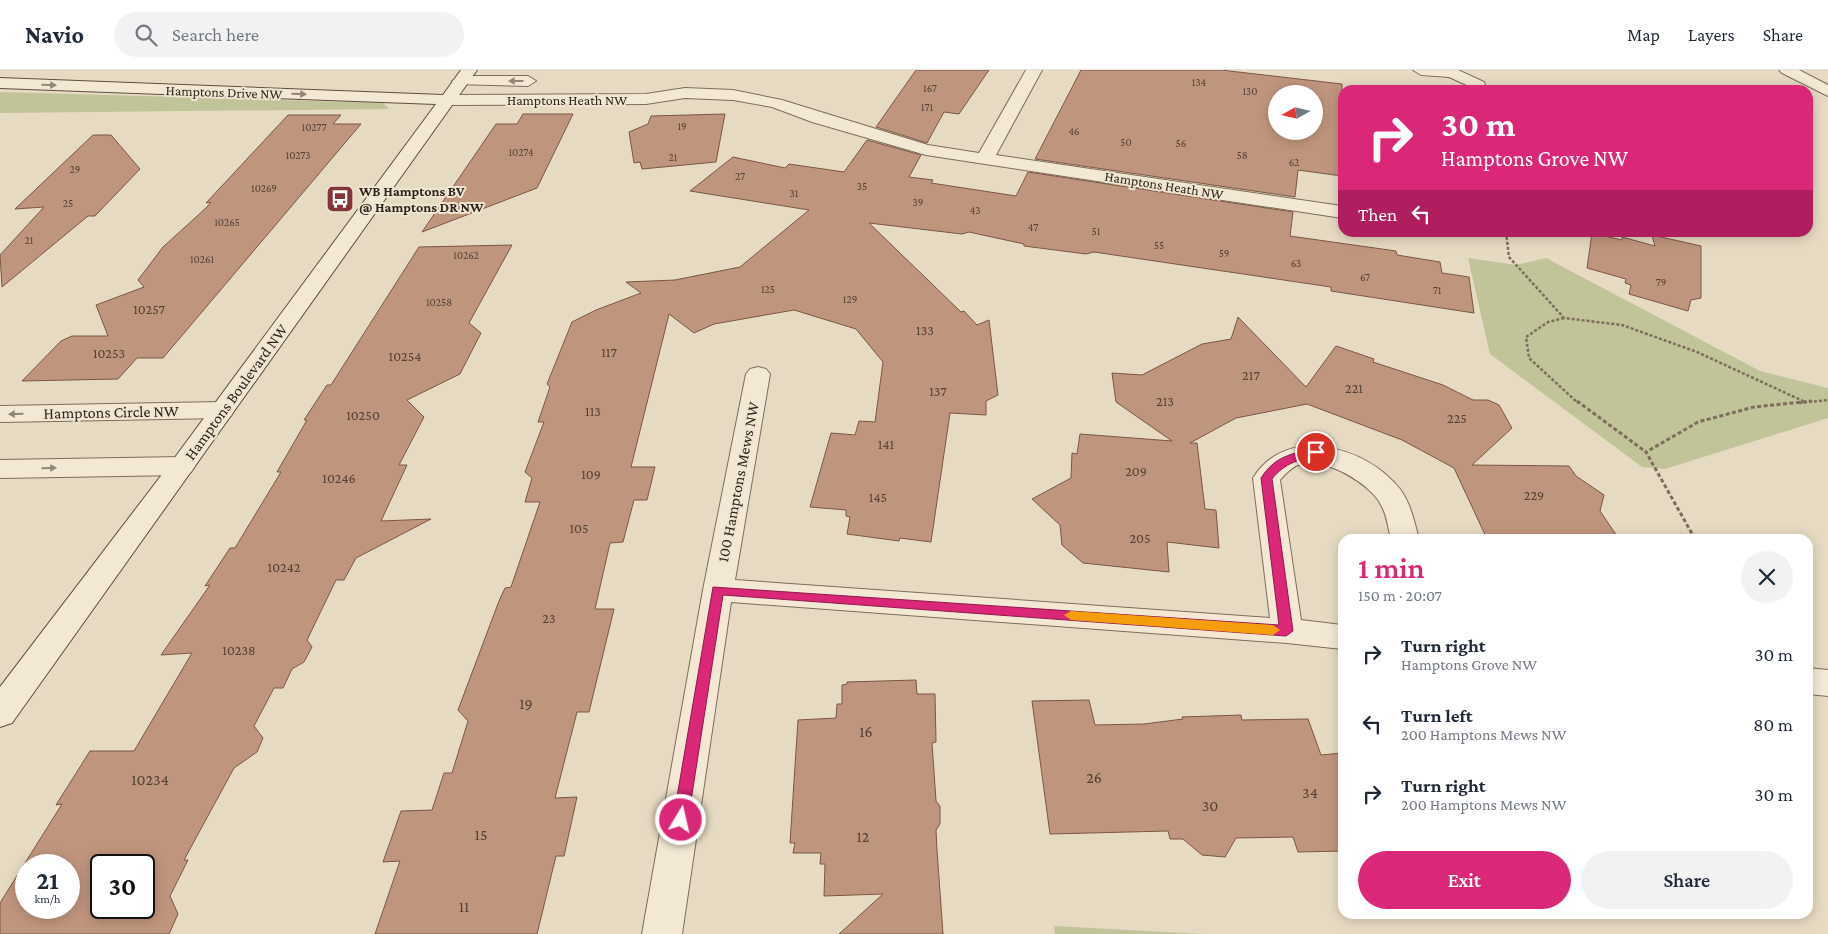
<!DOCTYPE html>
<meta charset="utf-8">
<style>
body{margin:0;font-family:"Crimson Pro",serif;background:#f2f2f3;color:#1f2937;height:100vh;display:flex;flex-direction:column;font-size:19px;white-space:nowrap}
*{box-sizing:border-box;margin:0}
p{font-size:16px;color:#747a83}
.icon{flex:none;width:28px;height:28px;fill:none;stroke:currentColor;stroke-width:2;stroke-linecap:round;stroke-linejoin:round}
.map{position:relative;flex:1;overflow:hidden}
.side{position:absolute;left:1338px;top:464px;width:475px;height:385px;display:flex;flex-direction:column;background:#fff;border-radius:15px;box-shadow:0 2px 12px #0003}
.side>*{flex:none}
.hud{position:absolute;left:1338px;top:15px;width:475px;height:152px;border-radius:15px;box-shadow:0 2px 12px #0003;background:#db2777;color:#fff;overflow:hidden}
.needle{width:32px;rotate:262deg}
.tools{position:absolute;left:1268px;top:15px;display:grid;gap:10px}
.tools a{display:grid;place-items:center;width:55px;height:55px;border-radius:50%;background:#fff;box-shadow:0 2px 12px #0003;font-size:25px}
.speed{position:absolute;left:15px;top:784px;display:flex;gap:10px;font-size:25px;font-weight:700;text-align:center}
.speed>*{display:grid;place-content:center;width:65px;height:65px;border-radius:50%;background:#fff;box-shadow:0 2px 12px #0003;line-height:1}
.speed small{font-size:12px;font-weight:400}
.speed .limit{border:2px solid #111;border-radius:8px;background:#fff;color:#111}
.pin{position:absolute;display:grid;place-items:center;width:42px;height:42px;color:#fff;margin:-21px;border:2px solid #fff;border-radius:50%;box-shadow:0 1px 5px #0007}
.me{position:absolute;width:55px;margin:-28px;rotate:9deg;stroke-linejoin:round;filter:drop-shadow(0 0 4px #0008)}
.turn{display:flex;align-items:center;gap:18px;height:105px;padding:0 20px;font-size:22px}
.turn .icon{width:65px;height:65px;stroke-width:2.5}
.turn b{display:block;font-size:35px;line-height:42px}
.then{display:flex;align-items:center;height:48px;padding:0 20px;background:#0003;gap:10px;font-size:19px}
.round{display:grid;place-items:center;flex:none;width:52px;height:52px;border-radius:26px;background:#f2f2f3}
.head{display:flex;align-items:center;justify-content:space-between;height:85px;padding:0 20px}
h1{font-size:30px;font-weight:600;line-height:38px;color:#db2777}
.button{display:flex;gap:10px;margin-top:auto;padding:10px 20px}
.button a{flex:1;height:58px;border-radius:30px;background:#db2777;color:#fff;font-size:20px;font-weight:600;line-height:58px;text-align:center}
.button a+a{background:#f2f2f3;color:#1f2937}
ul{padding:0;list-style:none}
li{display:flex;align-items:center;gap:15px;height:70px;padding:0 20px}
li div{flex:1}
li b{display:block;font-size:19px}
li em{font-style:normal}
header{display:flex;align-items:center;gap:30px;box-sizing:border-box;height:70px;padding:0 25px;background:#fff;border-bottom:1px solid #e0e1e3}
header strong{font-size:24px}
nav{display:flex;gap:28px;margin-inline-start:auto;font-size:18px}
.search{width:350px;height:45px;background:#f2f2f3;display:flex;align-items:center;gap:12px;box-sizing:border-box;padding:0 18px;border-radius:28px;color:#747a83;font-size:19px}
.map>svg:first-child{display:block}
.green{fill:#c1c398}
.building{fill:#c0957d;stroke:#7a5745;fill-rule:evenodd}
.lines{fill:none;stroke-linecap:round;stroke-linejoin:round}
.street-casing{stroke:#7e6c5c;stroke-width:2}
.secondary-casing{stroke:#604d3f;stroke-width:2}
.path-far1{stroke:#7e6c5c;stroke-width:2.5;stroke-dasharray:3 2;stroke-linecap:butt}
.path{stroke:#7e6c5c;stroke-width:3;stroke-dasharray:4 2.5;stroke-linecap:butt}
.street{fill:#f3e8d4;fill-rule:evenodd}
.secondary{fill:#f3e8d4;fill-rule:evenodd}
.oneway{fill:#928679}
.route{fill:#db2777;stroke:#8e194d}
.slow{fill:#f59e0b}
.labels{text-anchor:middle;dominant-baseline:central;stroke-width:4;stroke-linejoin:round;paint-order:stroke}
.far-number-label{font-size:11px;fill:#544136}
.far-street-label{font-size:14px;fill:#30251e;stroke:#efe5d0}
.far-poi-label{font-size:14px;font-weight:bold;fill:#30251e;stroke:#efe5d0;text-anchor:start}
.number-label{font-size:14px;fill:#544136}
.street-label{font-size:16px;fill:#30251e;stroke:#efe5d0}
.near-number-label{font-size:16px;fill:#544136}
</style>
<header>
<strong>Navio</strong>
<div class="search"><svg class="icon" aria-label="search" viewBox="0 0 24 24"><circle cx="10" cy="10" r="6"/><path d="M15 15l6 6"/></svg>Search here</div>
<nav><a>Map</a><a>Layers</a><a>Share</a></nav>
</header>
<div class="map">
<svg width="1828" height="864" viewBox="0 0 1828 864">
<rect width="100%" height="100%" fill="#e7dac2"/>
<g class="green">
<polygon points="0,22 383,33 389,39 0,43"/>
<polygon points="1468,188 1516,195 1546,188 1760,301 1828,318 1828,348 1665,399 1642,397 1490,284"/>
<polygon points="1054,856 1203,864 1055,864"/>
</g>
<g class="building">
<polygon points="916,0 989,0 959,44 944,42 927,73 876,57"/>
<path d="M1081 0H1221L1342 14V106L1298 100 1295 127 1035 89ZM1276 24H1314V61H1276Z"/>
<polygon points="523,44 573,44 537,118 422,162 496,54 517,54"/>
<polygon points="725,44 716,92 642,99 640,92 634,93 629,62 648,54 651,46"/>
<polygon points="288,45 341,45 333,54 361,54 163,288 137,288 118,309 22,311 61,271 72,266 108,266 96,235 144,217 138,210 163,177 206,138 211,132 206,133"/>
<polygon points="93,65 111,65 140,99 95,146 88,146 2,217 0,185 44,137 15,139"/>
<polygon points="867,70 921,85 909,107 933,110 931,113 1016,126 1028,102 1293,142 1290,166 1396,181 1397,185 1440,192 1442,203 1469,207 1474,243 1331,221 1331,217 1094,182 1086,184 1024,176 1024,174 969,162 962,164 869,153 961,242 964,241 977,255 989,250 998,325 986,331 986,345 950,343 931,472 900,468 899,471 847,464 850,447 846,446 846,440 810,437 831,363 855,365 859,351 875,352 883,292 856,259 794,240 714,254 694,263 669,244 631,397 655,397 647,430 634,430 623,472 610,473 595,539 614,539 589,642 577,642 555,728 577,727 564,786 556,786 537,864 375,864 400,791 383,792 401,741 432,740 444,703 452,703 468,651 458,640 499,531 505,518 511,517 540,432 525,432 532,408 525,402 544,352 538,352 550,317 547,314 572,252 596,240 641,223 626,212 675,210 740,197 809,140 690,121 733,87 785,98 789,94 844,102"/>
<polygon points="1592,163 1622,170 1622,167 1655,176 1652,165 1701,176 1701,228 1691,230 1688,241 1629,224 1631,215 1625,213 1626,209 1587,198"/>
<path d="M512 175 469 253 481 263 460 304 407 330 424 347 399 395H407L381 451 431 449 356 488 344 510H336L307 570 312 577 304 592 292 599 283 618H274L254 656 263 668 257 682 234 698 184 790H188L170 826 178 844 169 864H0V833L62 734 56 735 90 681H134L192 583 161 585 210 515 205 516 230 478H235L281 402H277L307 350H304L327 315H331L419 177ZM26 795H69V838H26ZM101 795H144V838H101Z"/>
<polygon points="1238,247 1306,317 1336,276 1374,289 1373,292 1443,315 1473,330 1488,330 1499,335 1512,358 1472,395 1569,396 1576,406 1604,425 1600,441 1619,469 1487,469 1454,398 1402,370 1307,334 1236,348 1190,373 1197,373 1205,439 1216,440 1219,478 1167,472 1169,502 1083,493 1062,475 1060,455 1032,429 1071,408 1072,383 1077,384 1080,364 1172,371 1116,332 1112,303 1142,305 1202,274 1231,269"/>
<polygon points="916,610 917,624 935,624 936,672 932,673 936,731 940,736 940,754 936,760 937,780 943,864 839,864 883,824 824,826 825,794 820,794 821,783 793,783 795,773 790,773 798,650 836,648 837,634 842,634 842,615 847,614 847,612"/>
<polygon points="1089,630 1095,655 1144,654 1183,649 1182,647 1241,645 1242,650 1308,649 1321,685 1342,683 1342,781 1298,782 1293,767 1236,768 1225,787 1202,785 1183,769 1170,769 1168,761 1050,764 1032,631"/>
</g>
<g class="lines">
<defs>
<g id="street">
<polygon points="1026,0 1042,0 996,85 1342,136 1342,148 926,85 812,52 772,37 733,30 685,28 646,34 447,35 439,30 447,25 646,24 685,18 733,20 782,30 928,75 979,83"/>
<polygon points="1413,0 1458,0 1484,12 1487,20 1471,20 1471,17 1449,7 1421,5"/>
<polygon points="1779,0 1799,0 1828,15 1828,26 1782,3"/>
<polygon points="460,6 528,6 536,11 528,16 454,14 452,11"/>
<path d="M758 297 766 299 770 304 735 510 1270 548 1253 408C1286 354 1366 376 1400 419 1411 434 1414 451 1419 469H1391C1388 458 1387 445 1381 435 1371 414 1325 387 1301 394 1293 396 1286 403 1280 410L1301 550 1342 555V579L1287 573 731 532 682 864H642L703 520 746 304 750 299Z"/>
<polygon points="222,332 231,334 234,340 231,346 222,348 0,352 0,336"/>
<polygon points="182,387 191,390 195,396 191,402 182,405 0,408 0,390"/>
<polygon points="1808,598 1828,600 1828,626 1808,624"/>
</g>
<polygon id="secondary" points="461,0 477,0 12,653 0,657 0,617 173,390 436,34 0,18 0,8 443,25"/>
</defs>
<use href="#street" class="street-casing"/>
<use href="#secondary" class="secondary-casing"/>
<g class="path-far1">
<polyline points="1506,162 1509,187 1564,248 1622,255 1697,282 1803,331"/>
<polyline points="1564,248 1548,252 1526,267 1529,288 1578,333"/>
<polyline points="1799,333 1828,330"/>
</g>
<g class="path">
<polyline points="1577,331 1646,382"/>
<polyline points="1695,469 1646,382 1698,352 1754,337 1812,331"/>
</g>
<use href="#street" class="street"/>
<use href="#secondary" class="secondary"/>
</g>
<defs><path id="oneway-solid" d="M-6-.8H1V-3.2L6.5 0L1 3.2V.8H-6Z" transform="scale(1.25)"/></defs>
<g class="oneway">
<use href="#oneway-solid" transform="translate(516 11) rotate(-180)"/>
<use href="#oneway-solid" transform="translate(49 15) rotate(2)"/>
<use href="#oneway-solid" transform="translate(299 24) rotate(2)"/>
<use href="#oneway-solid" transform="translate(16 344) rotate(179)"/>
<use href="#oneway-solid" transform="translate(49 398) rotate(-1)"/>
</g>
<path class="route" d="M1316 378 1320 379V384C1300 390 1285 392 1272 409L1293 561 1286 566 723 525 688 750 686 754 681 756 676 754 673 750 713 517 1279 555 1261 408C1275 386 1291 384 1316 378Z"/>
<polygon class="slow" points="1071,541 1273,555 1280,560 1273,565 1071,550 1064,545"/>
<defs>
<symbol id="bus-square" viewBox="-11 -11 22 22"><rect x="-9" y="-9" width="18" height="18" rx="4" fill="#85343a" stroke="#efe5d0"/><path d="M-5-6H5V4H4V6H2V4H-2V6H-4V4H-5ZM-3.5-4V0h7V-4ZM-3.5 1.2v1.5H-2V1.2ZM2 1.2v1.5H3.5V1.2Z" fill="#fff"/></symbol>
</defs>
<g fill-rule="evenodd">
<use href="#bus-square" x="324" y="113" width="32" height="32"/>
</g>
<g class="labels">
<g class="far-number-label">
<text x="1199" y="12">134</text>
<text x="930" y="18">167</text>
<text x="1250" y="21">130</text>
<text x="927" y="37">171</text>
<text x="682" y="56">19</text>
<text x="314" y="57">10277</text>
<text x="1074" y="61">46</text>
<text x="1126" y="72">50</text>
<text x="1181" y="73">56</text>
<text x="521" y="82">10274</text>
<text x="298" y="85">10273</text>
<text x="1242" y="85">58</text>
<text x="673" y="87">21</text>
<text x="1294" y="92">62</text>
<text x="75" y="99">29</text>
<text x="740" y="106">27</text>
<text x="862" y="116">35</text>
<text x="264" y="118">10269</text>
<text x="794" y="123">31</text>
<text x="918" y="132">39</text>
<text x="68" y="133">25</text>
<text x="975" y="140">43</text>
<text x="227" y="152">10265</text>
<text x="1033" y="157">47</text>
<text x="1096" y="161">51</text>
<text x="29" y="170">21</text>
<text x="1159" y="175">55</text>
<text x="1224" y="183">59</text>
<text x="466" y="185">10262</text>
<text x="202" y="189">10261</text>
<text x="1296" y="193">63</text>
<text x="1365" y="207">67</text>
<text x="1661" y="212">79</text>
<text x="768" y="219">125</text>
<text x="1437" y="220">71</text>
<text x="850" y="229">129</text>
<text x="439" y="232">10258</text>
</g>
<g class="far-street-label">
<text transform="translate(224 22) rotate(2)">Hamptons Drive NW</text>
<text x="567" y="30">Hamptons Heath NW</text>
<text transform="translate(1164 115) rotate(9)">Hamptons Heath NW</text>
</g>
<g class="far-poi-label">
<text x="359" y="121">WB Hamptons BV<tspan x="359" dy="16">@ Hamptons DR NW</tspan></text>
</g>
<g class="number-label">
<text x="149" y="239">10257</text>
<text x="925" y="260">133</text>
<text x="609" y="282">117</text>
<text x="109" y="283">10253</text>
<text x="405" y="286">10254</text>
<text x="1251" y="305">217</text>
<text x="1354" y="318">221</text>
<text x="938" y="321">137</text>
<text x="1165" y="331">213</text>
<text x="593" y="341">113</text>
<text x="363" y="345">10250</text>
<text x="1457" y="348">225</text>
<text x="886" y="374">141</text>
<text x="1136" y="401">209</text>
<text x="591" y="404">109</text>
<text x="339" y="408">10246</text>
<text x="1534" y="425">229</text>
<text x="878" y="427">145</text>
<text x="579" y="458">105</text>
<text x="1140" y="468">205</text>
<text x="284" y="497">10242</text>
<text x="549" y="548">23</text>
<text x="239" y="580">10238</text>
</g>
<g class="street-label">
<text transform="translate(236 322) rotate(-54)">Hamptons Boulevard NW</text>
<text transform="translate(111 342) rotate(-1)">Hamptons Circle NW</text>
<text transform="translate(738 412) rotate(-79)">100 Hamptons Mews NW</text>
</g>
<g class="near-number-label">
<text x="526" y="633">19</text>
<text x="866" y="661">16</text>
<text x="1094" y="707">26</text>
<text x="150" y="709">10234</text>
<text x="1310" y="722">34</text>
<text x="1210" y="735">30</text>
<text x="481" y="764">15</text>
<text x="863" y="766">12</text>
<text x="464" y="836">11</text>
</g>
</g>
</svg>
<div class="tools">
<a><svg class="needle" viewBox="-14 -14 28 28"><path d="M0-13l5 13h-10z" fill="#e53935"/><path d="M0 13l5-13h-10z" fill="#747a83"/></svg></a>
</div>
<div class="speed"><div>21<small>km/h</small></div><div class="limit">30</div></div>
<div class="pin" style="left:1316px;top:382px;background:#d93025"><svg class="icon" aria-label="arrive" viewBox="0 0 24 24"><path d="M6 21V4h12l-3 4 3 4H6"/></svg></div>
<svg class="me" style="left:681px;top:750px" viewBox="-20 -20 40 40"><circle r="17" fill="#db2777" stroke="#fff" stroke-width="3"/><path d="M0-11L8 9 0 5-8 9z" fill="#fff"/></svg>
<div class="hud">
<div class="turn"><svg class="icon" aria-label="right" viewBox="0 0 24 24"><path d="M7 20v-9h11M14 6l5 5-5 5"/></svg><div><b>30 m</b>Hamptons Grove NW</div></div>
<div class="then">Then<svg class="icon" aria-label="left" viewBox="0 0 24 24"><path d="M17 20v-9H6M10 6l-5 5 5 5"/></svg></div>
</div>
<section class="side">
<div class="head"><div><h1>1 min</h1><p>150 m · 20:07</p></div><a class="round"><svg class="icon" aria-label="close" viewBox="0 0 24 24"><path d="M6 6l12 12M18 6L6 18"/></svg></a></div>
<ul>
<li><svg class="icon" aria-label="right" viewBox="0 0 24 24"><path d="M7 20v-9h11M14 6l5 5-5 5"/></svg><div><b>Turn right</b><p>Hamptons Grove NW</p></div><em>30 m</em></li>
<li><svg class="icon" aria-label="left" viewBox="0 0 24 24"><path d="M17 20v-9H6M10 6l-5 5 5 5"/></svg><div><b>Turn left</b><p>200 Hamptons Mews NW</p></div><em>80 m</em></li>
<li><svg class="icon" aria-label="right" viewBox="0 0 24 24"><path d="M7 20v-9h11M14 6l5 5-5 5"/></svg><div><b>Turn right</b><p>200 Hamptons Mews NW</p></div><em>30 m</em></li>
</ul>
<div class="button"><a>Exit</a><a>Share</a></div>
</section>
</div>
